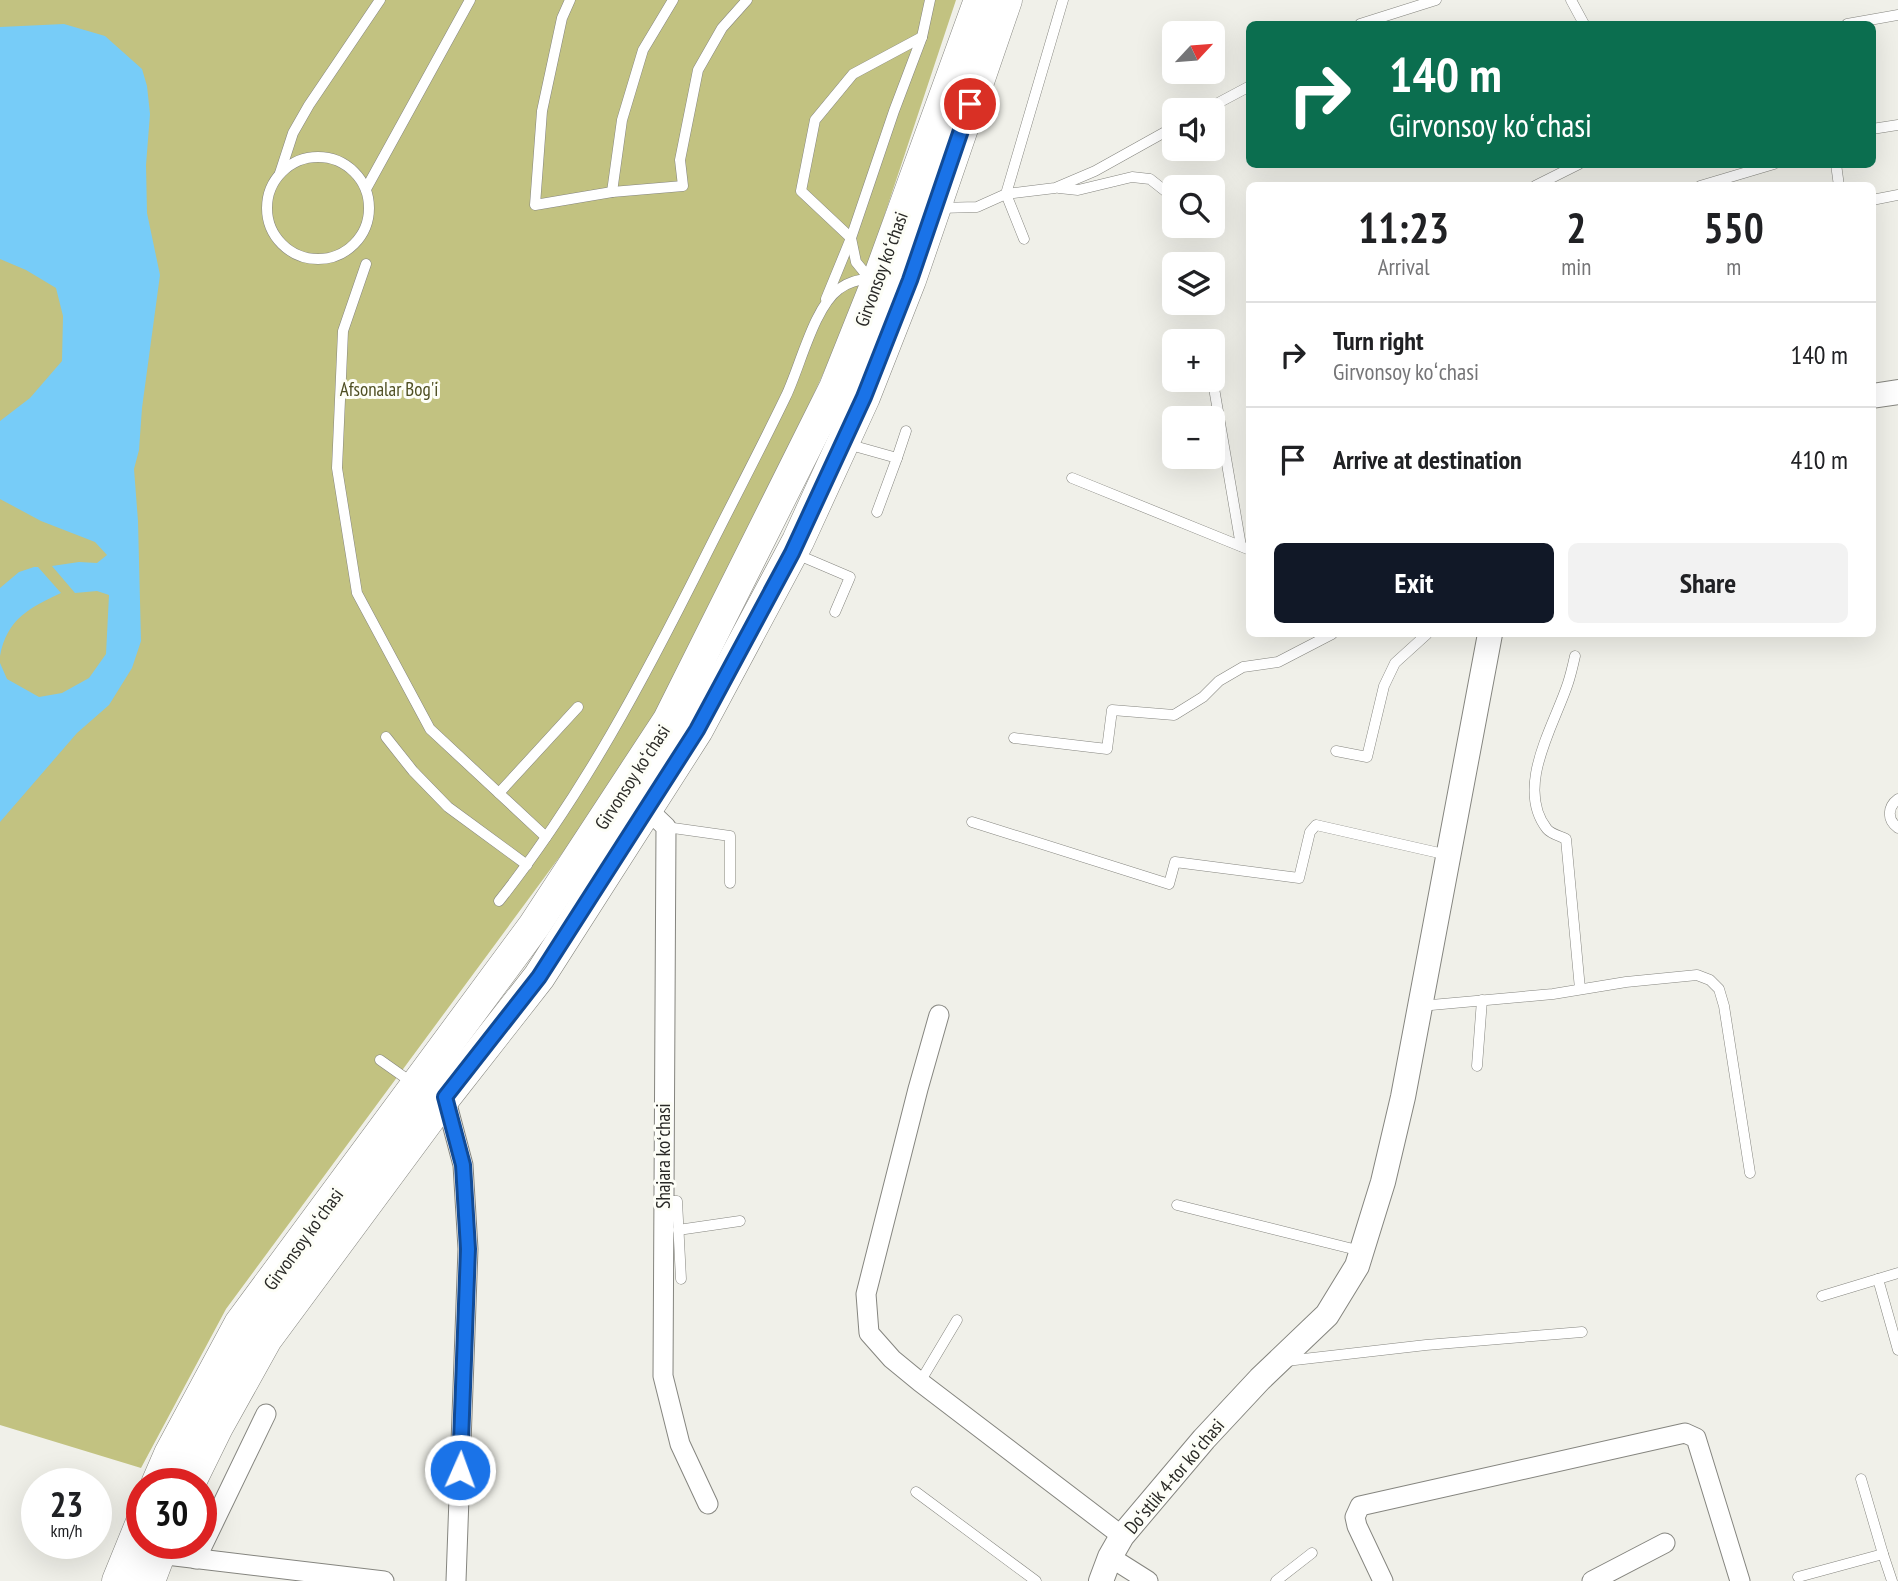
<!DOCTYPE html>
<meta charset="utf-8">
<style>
body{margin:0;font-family:"PT Sans Narrow",sans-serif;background:#f2f2f2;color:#202124;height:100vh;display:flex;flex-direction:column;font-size:26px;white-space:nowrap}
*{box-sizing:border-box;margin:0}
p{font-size:23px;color:#757577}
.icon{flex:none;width:38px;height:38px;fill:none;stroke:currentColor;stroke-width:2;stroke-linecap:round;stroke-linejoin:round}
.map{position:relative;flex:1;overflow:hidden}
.side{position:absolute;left:1246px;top:182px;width:630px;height:455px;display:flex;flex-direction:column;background:#fff;border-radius:10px;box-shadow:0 7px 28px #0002}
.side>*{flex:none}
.guide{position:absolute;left:1246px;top:21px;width:630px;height:147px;border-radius:10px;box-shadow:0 7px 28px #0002;background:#0b6e4f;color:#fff;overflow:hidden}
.needle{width:46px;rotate:64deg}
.fabs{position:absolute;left:1162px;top:21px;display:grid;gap:14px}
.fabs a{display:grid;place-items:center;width:63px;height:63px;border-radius:10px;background:#fff;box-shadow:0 7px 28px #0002;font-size:35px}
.speed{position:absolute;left:21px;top:1468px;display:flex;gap:14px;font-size:35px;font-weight:700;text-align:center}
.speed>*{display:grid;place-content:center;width:91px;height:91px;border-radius:50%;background:#fff;box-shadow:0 7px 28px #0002;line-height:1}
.speed small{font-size:18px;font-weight:400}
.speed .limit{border:10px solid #d22;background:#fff;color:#111}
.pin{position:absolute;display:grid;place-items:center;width:60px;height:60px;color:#fff;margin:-30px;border:4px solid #fff;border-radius:50%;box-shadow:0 2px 7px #0007}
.me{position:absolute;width:77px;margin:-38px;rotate:2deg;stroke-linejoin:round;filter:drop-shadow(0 0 5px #0008)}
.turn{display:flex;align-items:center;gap:24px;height:147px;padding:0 28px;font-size:32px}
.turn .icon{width:91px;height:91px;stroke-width:2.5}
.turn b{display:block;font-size:49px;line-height:60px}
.eta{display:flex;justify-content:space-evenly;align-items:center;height:119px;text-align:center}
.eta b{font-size:42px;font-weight:700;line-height:49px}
.button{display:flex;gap:14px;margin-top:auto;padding:14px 28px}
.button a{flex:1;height:80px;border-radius:10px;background:#111827;color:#fff;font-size:28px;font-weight:700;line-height:80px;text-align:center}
.button a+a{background:#f2f2f2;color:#202124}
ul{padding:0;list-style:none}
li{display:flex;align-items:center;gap:21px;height:105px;padding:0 28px;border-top:2px solid #e0e0e0}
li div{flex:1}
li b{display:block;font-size:26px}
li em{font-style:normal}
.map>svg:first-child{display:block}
.green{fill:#c2c281}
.water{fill:#77ccf8}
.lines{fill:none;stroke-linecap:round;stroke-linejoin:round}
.service-casing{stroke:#85857f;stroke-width:11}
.minor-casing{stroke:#85857f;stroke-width:21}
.tertiary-casing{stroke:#85857f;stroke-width:26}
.primary-casing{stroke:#85857f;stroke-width:33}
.service{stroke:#fff;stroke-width:10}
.minor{stroke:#fff;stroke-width:19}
.tertiary{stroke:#fff;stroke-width:24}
.primary{stroke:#fff;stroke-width:32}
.route-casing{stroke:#114b97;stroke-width:18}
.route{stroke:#1a73e8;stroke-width:12}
.labels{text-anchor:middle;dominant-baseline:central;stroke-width:6;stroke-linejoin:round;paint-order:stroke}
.street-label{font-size:19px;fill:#292926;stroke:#fdfef7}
.park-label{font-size:19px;fill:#4e4e22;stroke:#fdfef7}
</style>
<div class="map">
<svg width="1898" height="1581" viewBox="0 0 1898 1581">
<rect width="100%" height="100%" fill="#f0f0e9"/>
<polygon class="green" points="0,0 956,0 855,304 671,706 226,1309 141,1468 0,1425"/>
<g class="water">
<polygon points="64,24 105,36 142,69 147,86 150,114 146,165 147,213 160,275 142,408 139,450 134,469 138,521 141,641 132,668 109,705 77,733 0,822 0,663 7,679 39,697 62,693 89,678 106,654 109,595 97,591 75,593 52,566 79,562 97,563 107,555 95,542 41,521 0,499 0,421 30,398 62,361 63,316 56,288 26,270 0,259 0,27"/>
<path d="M34 567H38L61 593C29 608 7 619 0 656V588L19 572Z"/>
</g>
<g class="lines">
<defs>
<g id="service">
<polyline points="570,0 562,18 542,111 535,205 612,192 683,186 680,160 698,70 722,28 747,0"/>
<polyline points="1571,0 1584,24"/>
<polyline points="1360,24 1436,0"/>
<polyline points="1847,24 1898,15"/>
<polyline points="1205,110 1250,86"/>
<polyline points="1872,129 1898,125"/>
<circle cx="318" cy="208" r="51"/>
<polyline points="1836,164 1839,186"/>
<polyline points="280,173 293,133 309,105 380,0"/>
<polyline points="1535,186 1579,164"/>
<polyline points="1700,186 1774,164"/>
<polyline points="1059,188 1078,190 1132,177 1150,179 1174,198"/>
<polyline points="366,189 470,0"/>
<polyline points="612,192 622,120 643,50 673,0"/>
<polyline points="1872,200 1898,195"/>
<polyline points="939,208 977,207 1006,194 1063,0"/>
<polyline points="1024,239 1006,194 1055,188 1095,171 1174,127"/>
<polyline points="366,264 343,331 337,468 357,593 430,729 546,837"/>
<polyline points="875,278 869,278 856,262 851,238 894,111 922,37 930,0"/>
<polyline points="826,299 851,238 801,191 815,120 853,74 922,37"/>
<polyline points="1214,388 1241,546"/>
<polyline points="847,444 897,458 877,512"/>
<polyline points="897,458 906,431"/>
<polyline points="1072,478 1250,550"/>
<polyline points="796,554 850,577 835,612"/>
<path d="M1575 656C1573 665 1571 674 1568 683 1555 724 1514 787 1547 829 1551 834 1560 836 1566 839L1580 989"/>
<polyline points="386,737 413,771 448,807 527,865"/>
<polyline points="1014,738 1107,749 1112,710 1174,715 1203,697 1219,681 1243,667 1278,662 1332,634"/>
<polyline points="1336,751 1367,757 1384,686 1395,663 1427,634"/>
<polyline points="499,793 578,707"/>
<path d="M1898 799C1887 807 1887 820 1898 828"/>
<polyline points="972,822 1169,884 1175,862 1299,878 1310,832 1316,825 1448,855"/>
<polyline points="666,827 730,836 730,883"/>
<path d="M499 901C583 795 645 677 705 557 732 503 760 450 786 396 800 367 814 307 839 289 848 282 859 280 869 278"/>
<polyline points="1420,1006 1553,994 1626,982 1697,975 1710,980 1719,989 1724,1006 1750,1173"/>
<polyline points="380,1060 414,1084"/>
<polyline points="1477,1066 1482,1000"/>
<polyline points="663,1201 677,1201 681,1279"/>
<polyline points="1177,1205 1361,1251"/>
<polyline points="678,1230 740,1221"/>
<polyline points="1878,1279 1898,1350"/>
<polyline points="1822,1296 1898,1273"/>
<polyline points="1286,1361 1426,1345 1582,1332"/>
<polyline points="920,1382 957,1320"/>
<polyline points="1861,1479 1883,1554"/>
<polyline points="916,1492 1036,1581"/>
<polyline points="1798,1577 1883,1554 1892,1581"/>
<polyline points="1276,1581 1312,1553"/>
</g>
<g id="minor">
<polyline points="646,808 666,827 663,1376 680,1444 708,1504"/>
<polyline points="939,1015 918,1089 866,1294 869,1333 892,1359 920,1382 1122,1536"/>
<polyline points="445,1097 463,1165 468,1249 456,1581"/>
<polyline points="158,1554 384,1581"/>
<polyline points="1110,1557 1148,1581"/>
<polyline points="196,1559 266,1414"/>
<polyline points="1383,1581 1357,1526 1355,1517 1360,1506 1685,1433 1696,1438 1740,1581"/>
<polyline points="1592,1581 1665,1543"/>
</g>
<g id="tertiary">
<polyline points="1872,396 1898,392"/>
<polyline points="1101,1581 1110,1557 1122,1536 1204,1439 1260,1379 1327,1315 1357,1266 1383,1182 1403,1097 1490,634"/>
</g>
<g id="primary">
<polyline points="157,1484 170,1454 240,1324 534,926 669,720 835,388 879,278 980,0"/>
<polyline points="189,1484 217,1427 266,1339 445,1097 539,977 697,730 798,541 864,397 910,280 1006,0"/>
<polyline points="118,1581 142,1522"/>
<polyline points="149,1581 163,1544"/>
</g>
</defs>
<use href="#service" class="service-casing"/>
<use href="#minor" class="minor-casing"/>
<use href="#tertiary" class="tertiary-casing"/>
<use href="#primary" class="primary-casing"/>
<use href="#service" class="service"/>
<use href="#minor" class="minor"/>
<use href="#tertiary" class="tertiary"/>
<use href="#primary" class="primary"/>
</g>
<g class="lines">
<defs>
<polyline id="route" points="460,1470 468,1249 463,1165 445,1097 539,977 697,730 792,553 864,397 910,280 970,104"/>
</defs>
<use href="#route" class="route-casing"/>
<use href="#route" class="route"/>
</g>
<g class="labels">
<g class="street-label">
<text transform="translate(881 269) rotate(-70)">Girvonsoy koʻchasi</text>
<text transform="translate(632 777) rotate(-57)">Girvonsoy koʻchasi</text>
<text transform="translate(663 1156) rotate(-90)">Shajara koʻchasi</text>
<text transform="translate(303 1239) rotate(-54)">Girvonsoy koʻchasi</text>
<text transform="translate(1174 1476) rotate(-50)">Doʻstlik 4-tor koʻchasi</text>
</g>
<g class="park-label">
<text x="389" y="389">Afsonalar Bog'i</text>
</g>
</g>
</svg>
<div class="fabs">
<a><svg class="needle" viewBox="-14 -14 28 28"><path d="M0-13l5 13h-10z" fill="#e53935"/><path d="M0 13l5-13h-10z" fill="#757577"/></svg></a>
<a><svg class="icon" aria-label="sound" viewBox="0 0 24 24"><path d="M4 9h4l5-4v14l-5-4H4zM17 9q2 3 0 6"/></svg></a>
<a><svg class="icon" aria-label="search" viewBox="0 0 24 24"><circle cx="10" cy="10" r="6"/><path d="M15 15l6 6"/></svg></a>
<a><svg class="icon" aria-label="layers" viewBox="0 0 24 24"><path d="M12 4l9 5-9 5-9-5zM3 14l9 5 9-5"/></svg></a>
<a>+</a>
<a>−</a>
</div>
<div class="speed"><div>23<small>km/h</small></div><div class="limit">30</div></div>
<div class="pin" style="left:970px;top:104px;background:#d93025"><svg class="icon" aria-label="arrive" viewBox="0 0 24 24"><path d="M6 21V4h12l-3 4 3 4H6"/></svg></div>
<svg class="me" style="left:460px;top:1470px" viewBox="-20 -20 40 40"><circle r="17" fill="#1a73e8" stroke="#fff" stroke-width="3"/><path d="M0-11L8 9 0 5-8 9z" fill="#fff"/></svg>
<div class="guide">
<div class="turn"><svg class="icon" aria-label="right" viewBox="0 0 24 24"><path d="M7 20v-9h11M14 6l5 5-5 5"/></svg><div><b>140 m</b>Girvonsoy koʻchasi</div></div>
</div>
<section class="side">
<div class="eta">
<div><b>11:23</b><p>Arrival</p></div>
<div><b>2</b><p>min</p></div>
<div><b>550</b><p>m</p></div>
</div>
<ul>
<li><svg class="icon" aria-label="right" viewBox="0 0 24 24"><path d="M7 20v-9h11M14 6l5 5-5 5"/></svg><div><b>Turn right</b><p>Girvonsoy koʻchasi</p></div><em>140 m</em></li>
<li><svg class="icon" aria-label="arrive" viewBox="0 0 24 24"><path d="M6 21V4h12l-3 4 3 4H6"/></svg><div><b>Arrive at destination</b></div><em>410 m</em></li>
</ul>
<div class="button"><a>Exit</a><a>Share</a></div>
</section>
</div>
